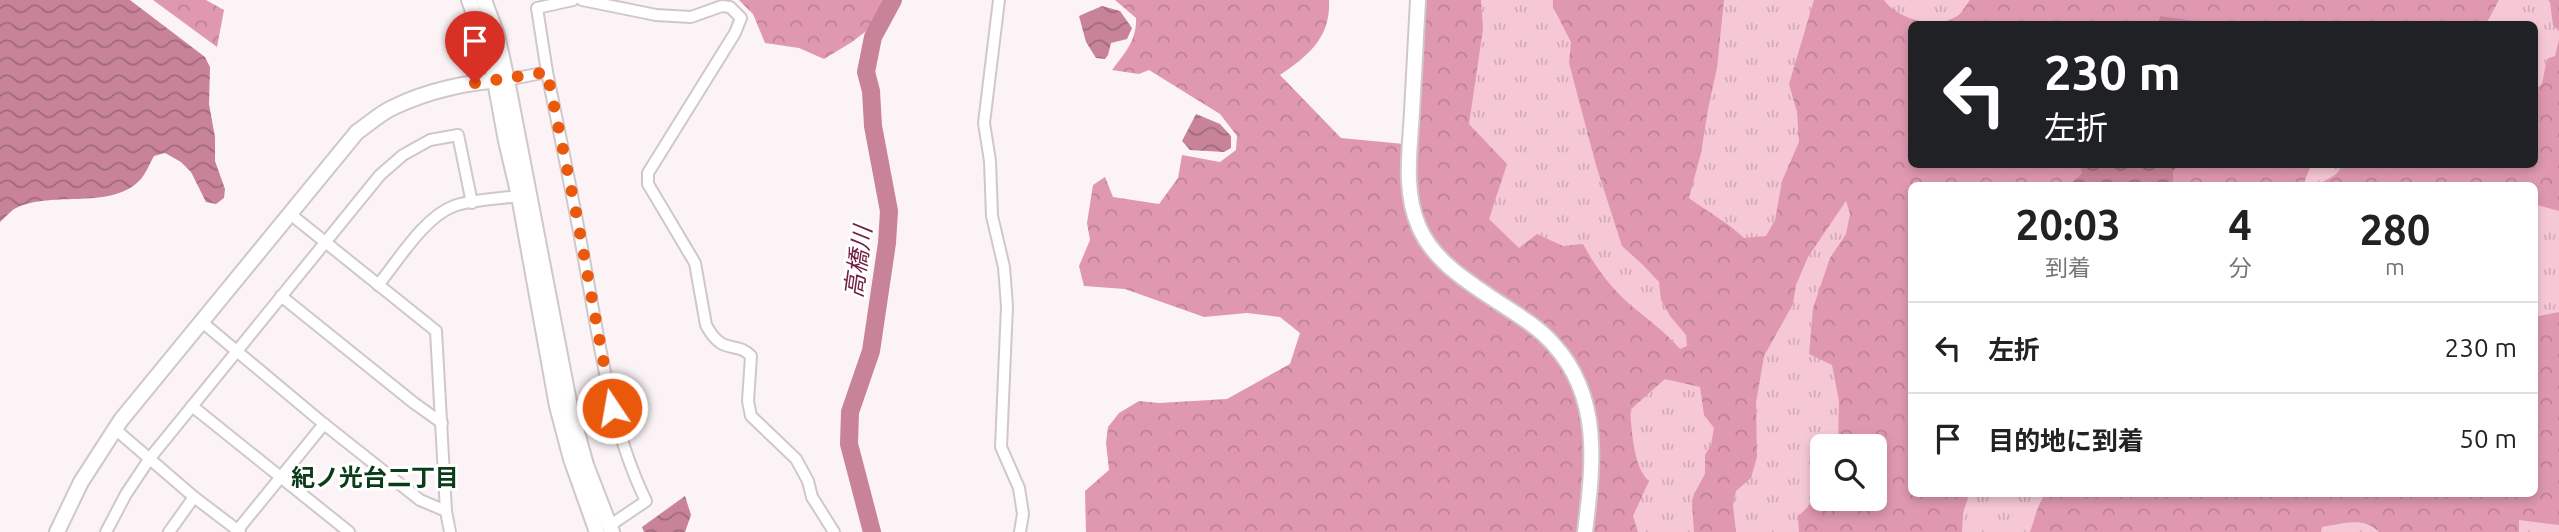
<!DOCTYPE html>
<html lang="ja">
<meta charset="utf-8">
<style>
body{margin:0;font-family:Ubuntu,"Noto Sans JP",sans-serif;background:#f2f2f2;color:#222;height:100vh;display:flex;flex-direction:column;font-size:26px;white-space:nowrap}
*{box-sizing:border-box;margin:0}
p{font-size:23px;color:#767676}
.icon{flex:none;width:38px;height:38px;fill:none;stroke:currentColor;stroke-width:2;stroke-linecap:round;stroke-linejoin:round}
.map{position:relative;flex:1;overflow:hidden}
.panel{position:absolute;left:1908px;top:182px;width:630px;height:315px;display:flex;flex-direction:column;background:#fff;border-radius:10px;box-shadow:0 4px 10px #0003}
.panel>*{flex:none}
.hud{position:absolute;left:1908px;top:21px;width:630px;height:147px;border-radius:10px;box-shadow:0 4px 10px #0003;background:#202124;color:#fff;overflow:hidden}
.tools{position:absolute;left:1810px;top:434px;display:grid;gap:14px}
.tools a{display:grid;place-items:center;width:77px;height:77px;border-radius:10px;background:#fff;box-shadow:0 4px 10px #0003;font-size:35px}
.pin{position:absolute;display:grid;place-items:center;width:60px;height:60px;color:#fff;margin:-72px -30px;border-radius:50% 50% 50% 0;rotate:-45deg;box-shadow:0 0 7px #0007}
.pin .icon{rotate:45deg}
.me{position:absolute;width:77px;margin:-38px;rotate:348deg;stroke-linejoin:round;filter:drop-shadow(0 0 5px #0008)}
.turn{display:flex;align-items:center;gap:24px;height:147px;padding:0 21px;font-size:32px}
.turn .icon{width:91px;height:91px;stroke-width:2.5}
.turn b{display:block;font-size:49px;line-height:60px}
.eta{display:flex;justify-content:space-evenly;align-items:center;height:119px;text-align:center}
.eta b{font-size:42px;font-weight:700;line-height:49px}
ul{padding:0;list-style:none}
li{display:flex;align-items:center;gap:21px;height:91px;padding:0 21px;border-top:2px solid #e0e0e0}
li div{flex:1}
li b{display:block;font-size:26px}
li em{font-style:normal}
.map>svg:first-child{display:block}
.grass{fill:url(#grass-tufts);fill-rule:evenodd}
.forest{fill:url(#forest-crowns)}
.water{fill:url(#water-waves)}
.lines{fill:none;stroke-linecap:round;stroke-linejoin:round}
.river{stroke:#c88399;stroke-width:18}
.street-casing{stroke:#d0c7ca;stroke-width:14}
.secondary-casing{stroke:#d0c7ca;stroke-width:18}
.street{stroke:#fff;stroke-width:10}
.secondary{stroke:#fff;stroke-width:14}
.route{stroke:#ea580c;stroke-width:12;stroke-dasharray:0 21.6}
.labels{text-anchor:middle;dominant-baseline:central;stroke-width:6;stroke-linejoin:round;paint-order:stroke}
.water-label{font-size:24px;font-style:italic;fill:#732043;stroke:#fff}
.neighbourhood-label{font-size:24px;font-weight:bold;fill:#0b3c18;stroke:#fff}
</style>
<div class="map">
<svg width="2559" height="532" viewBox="0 0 2559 532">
<defs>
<pattern id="grass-tufts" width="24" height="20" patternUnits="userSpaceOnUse" patternTransform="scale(1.75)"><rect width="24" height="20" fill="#f6c8d6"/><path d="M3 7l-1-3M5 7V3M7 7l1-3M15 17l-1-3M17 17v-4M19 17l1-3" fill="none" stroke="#d2abb7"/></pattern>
<pattern id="forest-crowns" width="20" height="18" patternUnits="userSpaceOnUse" patternTransform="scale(1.75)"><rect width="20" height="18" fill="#df98af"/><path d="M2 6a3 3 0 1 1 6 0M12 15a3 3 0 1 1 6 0" fill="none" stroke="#be8296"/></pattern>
<pattern id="water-waves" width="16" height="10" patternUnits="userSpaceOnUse" patternTransform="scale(1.75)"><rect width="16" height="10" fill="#c88399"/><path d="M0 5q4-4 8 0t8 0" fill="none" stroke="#a16a7b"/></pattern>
</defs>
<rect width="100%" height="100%" fill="#fbf3f5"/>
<path class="grass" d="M1423 0H2559V532H1591L1475 279ZM1911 24H2534V164H1911ZM1911 186H2534V494H1911ZM1822 446H1874V499H1822Z"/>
<g class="forest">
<polygon points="153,0 206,0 224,10 217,47"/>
<polygon points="739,0 900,0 897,7 852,42 824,59 799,48 765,43 753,14"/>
<path d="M1115 0H1329C1331 38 1308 56 1280 75L1341 138 1404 144 1412 0H1481L1483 29 1469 124 1507 164 1489 219 1519 248 1537 234 1563 246 1583 244C1595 266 1608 284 1626 301 1644 317 1664 330 1680 349L1687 346 1686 335 1670 316 1661 300 1659 282 1644 266 1622 246 1596 165 1569 63 1571 42 1553 7V0H1724L1717 68 1708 109 1701 153 1689 198C1709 213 1725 220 1744 238L1766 236 1775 220 1782 181 1799 142 1797 112 1789 84 1814 0H1884C1898 20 1939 31 1960 14 1963 10 1967 4 1970 0H2499L2486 24H2221L2160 16 2157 24H1911V164H2079L2082 173 2069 185 1911 186V494H1966L1968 498 1963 513 1962 532H1799L1798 516 1807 508 1822 482V499H1874V446H1838L1839 401 1832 365 1809 354 1813 308 1830 258 1846 234 1850 214 1846 201 1808 257 1796 285 1793 304 1764 356 1756 403 1757 457 1751 478 1736 491 1733 505 1736 532H1694L1692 504 1694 494 1705 474V455L1711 445 1714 428 1704 415 1700 387 1665 379 1630 410C1632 431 1633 467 1649 481L1633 516 1638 532H1086L1085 491 1109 470 1106 443 1108 427 1119 413 1139 401 1159 403 1227 399 1290 364 1300 333 1280 317 1247 313 1204 317 1125 289 1084 286 1079 266 1090 240 1087 223 1093 185 1105 177 1113 197 1159 204 1178 178 1182 155 1220 162 1236 150 1237 136 1220 114 1149 70 1139 74 1112 70C1125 53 1137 40 1136 18Z"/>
<polygon points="2548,0 2559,0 2559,31 2553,25 2550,2"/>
<polygon points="2559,40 2559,211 2534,204 2534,186 2317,185 2335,175 2344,165 2534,164 2534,91 2542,84 2547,59 2555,56"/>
<polygon points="2178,164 2311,165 2304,183 2306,186 2173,185 2173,171"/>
<path d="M2559 312V525L2519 520V532H2379C2363 516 2342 524 2322 527L2321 532H2030C2035 518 2037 506 2045 494H2305L2320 496 2337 494H2534V317Z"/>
</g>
<g class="water">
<path d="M0 0H130L205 57 210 67 209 104 215 137V161L225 189 224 198 216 204 206 202 191 172 181 162 165 153 154 156C150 163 146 173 141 179 112 211 53 190 16 208 10 211 5 218 0 222Z"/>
<polygon points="1102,6 1120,11 1132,28 1127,39 1111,43 1108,55 1105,59 1096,58 1086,42 1079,16"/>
<polygon points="2160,16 2221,24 2157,24"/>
<polygon points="1196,114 1220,124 1231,136 1231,148 1224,152 1190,150 1182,141"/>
<polygon points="2079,165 2178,165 2173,171 2173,185 2069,185 2082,173"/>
<polygon points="685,496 691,515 685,532 644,532 642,527"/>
</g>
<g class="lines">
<polyline class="river" points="872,532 849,444 850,412 871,351 887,243 889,211 873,126 871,91 866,72 873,37 893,0"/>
<defs>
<g id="street">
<path d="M582 0 656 15 691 17 722 6 730 7 741 18 735 33 648 173V184L695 263 706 325C723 357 736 340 751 356L748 401 751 416 796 459 808 481 812 497 834 532"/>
<polyline points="999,0 984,123 990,161 992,216 1004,267 1007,306 1001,447 1019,488 1023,514 1020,532"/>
<path d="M547 72C560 136 574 201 585 265 600 345 610 427 646 501L609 526"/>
<polyline points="507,80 547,72 537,8 573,0"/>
<polyline points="289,213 436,331 446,511 450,532"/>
<path d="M378 285C398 261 424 217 454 206 473 199 498 199 519 196"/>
<polyline points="281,296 414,403 442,423"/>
<polyline points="202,322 324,424 420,500 446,511"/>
<polyline points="192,406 349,532"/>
<polyline points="115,429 194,497 240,532"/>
<polyline points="106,532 126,494 150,458 380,175 403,155 430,140 458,135 472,203"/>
<polyline points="169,532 194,497"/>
<polyline points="236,532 324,424"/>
</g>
<g id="secondary">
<polyline points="469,0 491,59 506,141 519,196 557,406 571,459 597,532"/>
<polyline points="484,0 497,35 507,80 570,407 586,465 612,532"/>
<path d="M1418 0C1416 37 1414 74 1412 112 1410 150 1403 191 1419 227 1432 257 1459 276 1486 294 1509 310 1536 324 1554 345 1602 398 1593 466 1585 532"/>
<path d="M57 532 81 482 121 420 357 132C369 124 380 113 394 107 427 91 470 81 507 80"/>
</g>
</defs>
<use href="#street" class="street-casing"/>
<use href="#secondary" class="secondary-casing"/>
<use href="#street" class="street"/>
<use href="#secondary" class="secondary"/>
</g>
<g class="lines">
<polyline class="route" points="475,83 547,72 577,217 612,408"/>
</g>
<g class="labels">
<g class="water-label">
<text transform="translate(858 262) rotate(-82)">高橋川</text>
</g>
<g class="neighbourhood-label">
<text x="375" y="477">紀ノ光台二丁目</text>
</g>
</g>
</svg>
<div class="tools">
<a><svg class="icon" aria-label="search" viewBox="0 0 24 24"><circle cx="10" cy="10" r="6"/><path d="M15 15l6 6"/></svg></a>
</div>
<div class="pin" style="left:475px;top:83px;background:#d93025"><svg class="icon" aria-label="arrive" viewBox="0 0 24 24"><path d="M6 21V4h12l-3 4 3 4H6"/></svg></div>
<svg class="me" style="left:612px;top:408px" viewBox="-20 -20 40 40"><circle r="17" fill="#ea580c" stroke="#fff" stroke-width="3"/><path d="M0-11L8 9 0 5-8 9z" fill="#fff"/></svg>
<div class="hud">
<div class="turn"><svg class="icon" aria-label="left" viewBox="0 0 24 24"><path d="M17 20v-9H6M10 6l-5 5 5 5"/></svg><div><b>230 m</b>左折</div></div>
</div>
<section class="panel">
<div class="eta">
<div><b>20:03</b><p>到着</p></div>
<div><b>4</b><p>分</p></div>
<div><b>280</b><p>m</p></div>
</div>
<ul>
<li><svg class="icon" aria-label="left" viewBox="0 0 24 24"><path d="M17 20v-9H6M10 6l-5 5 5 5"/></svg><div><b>左折</b></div><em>230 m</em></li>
<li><svg class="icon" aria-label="arrive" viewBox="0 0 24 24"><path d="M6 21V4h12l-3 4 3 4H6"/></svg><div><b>目的地に到着</b></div><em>50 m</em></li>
</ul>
</section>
</div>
